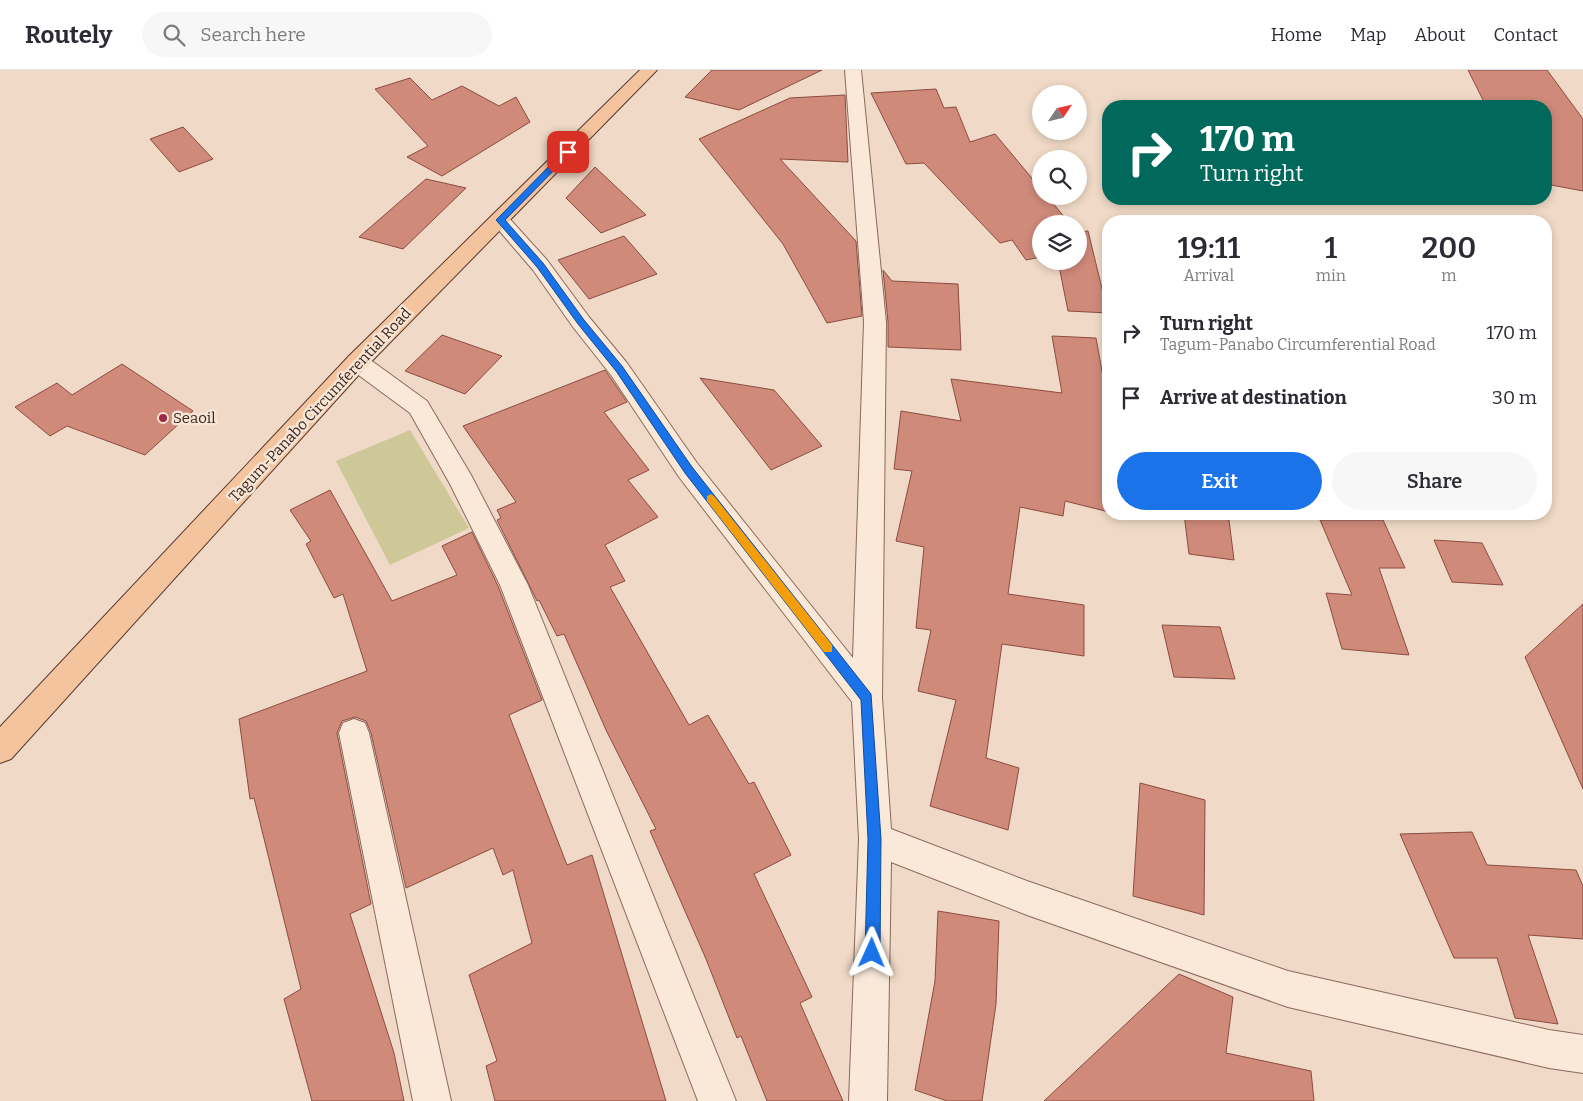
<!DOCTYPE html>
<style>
body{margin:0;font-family:Bitter,serif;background:#f7f7f7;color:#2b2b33;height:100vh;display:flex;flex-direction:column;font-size:19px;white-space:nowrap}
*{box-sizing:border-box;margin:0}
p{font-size:16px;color:#7c7c81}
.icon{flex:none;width:28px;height:28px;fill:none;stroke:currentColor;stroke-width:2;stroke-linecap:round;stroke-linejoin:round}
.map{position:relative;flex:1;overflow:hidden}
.side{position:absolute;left:1102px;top:145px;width:450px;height:305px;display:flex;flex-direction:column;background:#fff;border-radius:20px;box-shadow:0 2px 8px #0003}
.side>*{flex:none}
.hud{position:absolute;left:1102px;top:30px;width:450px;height:105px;border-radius:20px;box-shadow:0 2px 8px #0003;background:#00695c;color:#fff;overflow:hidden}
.needle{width:32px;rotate:55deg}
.tools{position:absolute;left:1032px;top:15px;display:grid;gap:10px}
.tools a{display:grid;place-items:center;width:55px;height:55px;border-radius:50%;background:#fff;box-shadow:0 2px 8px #0003;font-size:25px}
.pin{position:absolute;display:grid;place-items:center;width:42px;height:42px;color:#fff;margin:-21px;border-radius:10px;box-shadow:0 2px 8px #0006}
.me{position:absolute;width:55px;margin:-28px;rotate:1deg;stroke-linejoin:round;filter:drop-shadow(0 0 4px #0008)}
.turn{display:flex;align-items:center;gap:18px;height:105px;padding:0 15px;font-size:22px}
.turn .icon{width:65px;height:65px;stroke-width:2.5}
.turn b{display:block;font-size:35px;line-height:42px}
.eta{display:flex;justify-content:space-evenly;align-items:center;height:85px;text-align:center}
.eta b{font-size:30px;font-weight:600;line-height:35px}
.primary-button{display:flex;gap:10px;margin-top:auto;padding:10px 15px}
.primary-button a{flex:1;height:58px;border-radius:30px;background:#1a73e8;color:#fff;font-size:20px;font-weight:600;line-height:58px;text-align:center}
.primary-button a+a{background:#f7f7f7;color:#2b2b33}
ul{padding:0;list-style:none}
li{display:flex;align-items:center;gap:15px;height:65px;padding:0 15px}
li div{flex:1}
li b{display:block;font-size:19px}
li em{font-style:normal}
header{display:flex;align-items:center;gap:30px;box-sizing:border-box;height:70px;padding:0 25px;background:#fff;border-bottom:1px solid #e1e1e2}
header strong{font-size:24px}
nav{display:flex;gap:28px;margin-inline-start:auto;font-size:18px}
.search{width:350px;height:45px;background:#f7f7f7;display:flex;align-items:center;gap:12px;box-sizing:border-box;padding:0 18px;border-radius:28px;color:#7c7c81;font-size:19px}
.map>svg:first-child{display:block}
.green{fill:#cec899}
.building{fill:#cf8a7a;stroke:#8b4c40}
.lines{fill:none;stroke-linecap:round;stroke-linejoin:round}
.minor-casing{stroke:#8b695b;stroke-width:2}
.primary-casing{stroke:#59392f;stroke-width:2}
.minor{fill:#fae9d9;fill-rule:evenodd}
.primary{fill:#f3c49d;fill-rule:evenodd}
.route{fill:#1a73e8;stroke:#114b97}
.slow{fill:#f59e0b}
.poi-dot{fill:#9c2945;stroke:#f7e5d5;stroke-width:2}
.labels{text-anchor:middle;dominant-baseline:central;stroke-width:5;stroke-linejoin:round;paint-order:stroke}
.street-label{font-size:15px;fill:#3b261f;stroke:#f7e5d5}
.poi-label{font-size:15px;fill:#3b261f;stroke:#f7e5d5;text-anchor:start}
</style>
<header>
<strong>Routely</strong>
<div class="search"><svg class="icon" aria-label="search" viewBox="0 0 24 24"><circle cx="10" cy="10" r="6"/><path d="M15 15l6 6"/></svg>Search here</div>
<nav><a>Home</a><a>Map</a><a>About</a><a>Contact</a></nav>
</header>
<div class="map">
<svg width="1583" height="1031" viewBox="0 0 1583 1031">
<rect width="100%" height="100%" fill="#f0d9c6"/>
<polygon class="green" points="410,360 469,458 390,495 336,391"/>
<g class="building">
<polygon points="712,0 822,0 739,40 685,27"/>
<polygon points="1468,0 1547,0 1583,49 1583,121 1546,114 1546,36 1486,36"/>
<polygon points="410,8 432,30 462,16 499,36 516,27 530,52 442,106 407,87 428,76 375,19"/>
<polygon points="936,19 944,38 956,37 970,72 995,64 1041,119 1041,126 1047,126 1070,154 1041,154 1041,187 1026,190 1012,170 1000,173 924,93 906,94 871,23"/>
<polygon points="845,25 848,92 780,89 856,171 862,246 827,253 783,174 699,69 790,28"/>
<polygon points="183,57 213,89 179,102 150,69"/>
<polygon points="595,97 646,145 601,163 566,128"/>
<polygon points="426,109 466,118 403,179 359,167"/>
<polygon points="1088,161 1108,243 1068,241 1058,191 1079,191 1079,162"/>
<polygon points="624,166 657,204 589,229 558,190"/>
<polygon points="883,200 892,211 958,214 961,280 888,277 888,252"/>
<polygon points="442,265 502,286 465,324 405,301"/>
<polygon points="1052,266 1096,268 1109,340 1109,442 1065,431 1063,446 1020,437 1008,524 1084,535 1084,586 1002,574 986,688 1019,698 1008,760 930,736 956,630 918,621 931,560 916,558 924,477 896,471 912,401 894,399 901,341 961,351 951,309 1062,323"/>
<polygon points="122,294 193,341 145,385 67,356 50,366 15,337 57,313 72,325"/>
<polygon points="605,300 627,332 604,342 649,400 628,410 658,447 605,475 625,511 610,517 689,655 708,645 749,714 754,712 791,785 754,804 812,927 800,933 843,1031 767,1031 741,966 737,968 706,889 650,761 656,759 606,660 564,564 557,566 539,530 537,531 497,450 501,448 497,440 516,432 463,356"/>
<polygon points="700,308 774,320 822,376 771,400"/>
<polygon points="330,420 392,531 457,505 442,476 472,462 498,516 542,630 509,645 567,795 592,785 666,1031 495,1031 486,996 497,991 469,905 532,873 513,800 503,805 493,778 406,818 371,663 366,651 355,647 342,651 337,663 371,834 350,844 394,983 404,1031 312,1031 284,929 301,919 254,728 250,729 239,649 367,601 343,524 334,528 306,474 311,471 290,440"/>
<polygon points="1184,444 1229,450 1234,490 1189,484"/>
<polygon points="1320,450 1383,450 1405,498 1379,498 1409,585 1342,579 1326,523 1352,525"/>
<polygon points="1434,470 1482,473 1503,515 1452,512"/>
<polygon points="1583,534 1583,719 1525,587"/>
<polygon points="1162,555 1220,557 1235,609 1174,607"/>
<polygon points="1140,713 1205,730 1204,845 1133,826"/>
<polygon points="1472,762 1487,795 1576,800 1583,816 1583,869 1528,865 1558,954 1515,948 1497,888 1454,888 1400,764"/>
<polygon points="938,841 999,851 996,934 982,1031 947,1031 915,1020 935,911"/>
<polygon points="1179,904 1233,927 1226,983 1311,1001 1314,1031 1044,1031"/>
</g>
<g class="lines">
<defs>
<g id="minor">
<polygon points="845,0 861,0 886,252 882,628 891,759 1027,811 1288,901 1549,960 1583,965 1583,1003 1549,998 1288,937 1027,845 891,792 887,1031 849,1031 859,769 852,632 679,407 611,305 573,257 533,200 490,150 493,146 507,146 547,190 589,247 627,293 697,393 853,588 864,252"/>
<polygon points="357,284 365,286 427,331 471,405 528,515 736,1031 698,1031 500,515 450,414 410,343 349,298 346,292 349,286"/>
<polygon points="354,649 365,653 369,663 451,1031 413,1031 339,663 343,653"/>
</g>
<polygon id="primary" points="640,0 657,0 365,298 11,689 0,693 0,657 349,286"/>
</defs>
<use href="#minor" class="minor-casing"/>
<use href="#primary" class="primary-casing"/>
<use href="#minor" class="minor"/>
<use href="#primary" class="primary"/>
</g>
<polygon class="route" points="565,80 572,82 505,150 543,193 584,250 622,296 692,397 871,624 881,769 880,883 877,888 872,890 867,888 865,883 868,769 861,630 685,403 616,301 578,254 537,197 496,150"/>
<polygon class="slow" points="711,424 714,426 832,575 832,582 824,582 707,431 707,426"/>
<circle class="poi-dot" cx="163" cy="348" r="5"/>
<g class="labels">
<g class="street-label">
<text transform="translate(320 335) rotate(-47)">Tagum-Panabo Circumferential Road</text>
</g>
<g class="poi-label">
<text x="173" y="348">Seaoil</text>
</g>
</g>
</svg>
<div class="tools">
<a><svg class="needle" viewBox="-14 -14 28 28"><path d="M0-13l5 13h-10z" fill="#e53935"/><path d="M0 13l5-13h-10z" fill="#7c7c81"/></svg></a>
<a><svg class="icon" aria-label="search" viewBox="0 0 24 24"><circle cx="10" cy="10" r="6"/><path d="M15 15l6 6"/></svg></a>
<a><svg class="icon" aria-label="layers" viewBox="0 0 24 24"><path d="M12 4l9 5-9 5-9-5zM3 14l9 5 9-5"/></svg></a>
</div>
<div class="pin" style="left:568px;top:82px;background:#d93025"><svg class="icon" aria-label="arrive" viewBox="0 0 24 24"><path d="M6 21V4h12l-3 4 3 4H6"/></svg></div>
<svg class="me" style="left:872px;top:883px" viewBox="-20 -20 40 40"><path d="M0-17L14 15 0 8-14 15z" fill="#1a73e8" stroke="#fff" stroke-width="4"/></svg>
<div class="hud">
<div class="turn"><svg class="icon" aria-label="right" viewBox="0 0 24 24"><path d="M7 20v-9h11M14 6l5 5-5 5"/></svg><div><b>170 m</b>Turn right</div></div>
</div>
<section class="side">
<div class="eta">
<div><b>19:11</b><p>Arrival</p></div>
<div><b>1</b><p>min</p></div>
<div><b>200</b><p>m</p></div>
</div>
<ul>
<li><svg class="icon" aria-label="right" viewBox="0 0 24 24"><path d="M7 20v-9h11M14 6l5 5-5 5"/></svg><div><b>Turn right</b><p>Tagum-Panabo Circumferential Road</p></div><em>170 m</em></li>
<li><svg class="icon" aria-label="arrive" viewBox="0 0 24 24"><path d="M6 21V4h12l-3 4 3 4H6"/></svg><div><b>Arrive at destination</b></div><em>30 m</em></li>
</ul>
<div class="primary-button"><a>Exit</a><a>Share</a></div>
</section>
</div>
